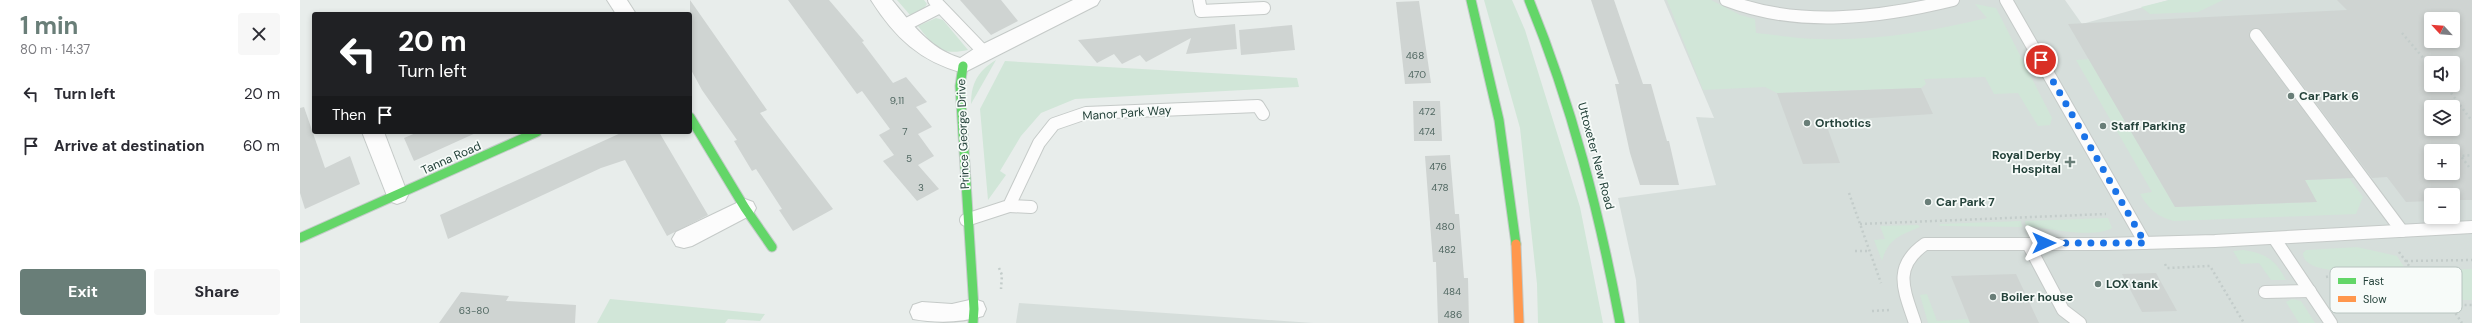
<!DOCTYPE html>
<meta charset="utf-8">
<style>
body{margin:0;font-family:"DM Sans",sans-serif;background:#f7f7f7;color:#2b2b33;height:100vh;display:flex;flex-direction:column;font-size:15px;white-space:nowrap}
*{box-sizing:border-box;margin:0}
p{font-size:13px;color:#7c7c81}
.icon{flex:none;width:22px;height:22px;fill:none;stroke:currentColor;stroke-width:2;stroke-linecap:round;stroke-linejoin:round}
.map{position:relative;flex:1;overflow:hidden}
.details{display:flex;flex-direction:column;background:#fff;width:300px}
.details>*{flex:none}
.guide{position:absolute;left:12px;top:12px;width:380px;height:122px;border-radius:4px;box-shadow:0 2px 6px #0003;background:#202124;color:#fff;overflow:hidden}
.needle{width:26px;rotate:296deg}
.tools{position:absolute;left:2124px;top:12px;display:grid;gap:8px}
.tools a{display:grid;place-items:center;width:36px;height:36px;border-radius:4px;background:#fff;box-shadow:0 2px 6px #0003;font-size:20px}
.pin{position:absolute;display:grid;place-items:center;width:34px;height:34px;color:#fff;margin:-17px;border:2px solid #fff;border-radius:50%;box-shadow:0 1px 4px #0007}
.me{position:absolute;width:44px;margin:-22px;rotate:90deg;stroke-linejoin:round;filter:drop-shadow(0 0 3px #0008)}
.turn{display:flex;align-items:center;gap:14px;height:84px;padding:0 20px;font-size:18px}
.turn .icon{width:52px;height:52px;stroke-width:2.5}
.turn b{display:block;font-size:28px;line-height:34px}
.then{display:flex;align-items:center;height:38px;padding:0 20px;background:#0003;gap:8px;font-size:15px}
.round{display:grid;place-items:center;flex:none;width:42px;height:42px;border-radius:4px;background:#f7f7f7}
.summary{display:flex;align-items:center;justify-content:space-between;height:68px;padding:0 20px}
h1{font-size:24px;font-weight:700;line-height:30px;color:#697e78}
.button{display:flex;gap:8px;margin-top:auto;padding:8px 20px}
.button a{flex:1;height:46px;border-radius:4px;background:#697e78;color:#fff;font-size:16px;font-weight:700;line-height:46px;text-align:center}
.button a+a{background:#f7f7f7;color:#2b2b33}
ul{padding:0;list-style:none}
li{display:flex;align-items:center;gap:12px;height:52px;padding:0 20px}
li div{flex:1}
li b{display:block;font-size:15px}
li em{font-style:normal}
main{display:flex;flex:1;min-height:0}
.map>svg:first-child{display:block}
.built{fill:#d6dedb;fill-rule:evenodd}
.green{fill:#d1e6d8}
.building{fill:#cfd4d2;fill-rule:evenodd}
.lines{fill:none;stroke-linecap:round;stroke-linejoin:round}
.lane-casing{stroke:#c5cac8;stroke-width:14}
.street-casing{stroke:#c5cac8;stroke-width:2}
.fast-casing{stroke:#c3cbc8;stroke-width:11}
.slow-casing{stroke:#c3cbc8;stroke-width:11}
.path{stroke:#c3ccca;stroke-width:2.5;stroke-dasharray:2 3;stroke-linecap:butt}
.lane{stroke:#fcfcfc;stroke-width:12}
.street{fill:#fcfcfc;fill-rule:evenodd}
.fast{stroke:#63d668;stroke-width:9}
.slow{stroke:#ff974d;stroke-width:9}
.route{stroke:#1a73e8;stroke-width:7;stroke-dasharray:0 12.6}
.poi-dot{fill:#697e78;stroke:#f7fbf9;stroke-width:1.5}
.labels{text-anchor:middle;dominant-baseline:central;stroke-width:3.5;stroke-linejoin:round;paint-order:stroke}
.number-label{font-size:10px;fill:#506761}
.poi-label{font-size:12px;font-weight:bold;fill:#24423a;stroke:#f7fbf9;text-anchor:start}
.street-label{font-size:12px;fill:#24423a;stroke:#f7fbf9}
.key{fill:#f7fbf9;stroke:#b8c4c0;stroke-width:1}
.key-label{font-size:11px;fill:#24423a}
</style>
<main>
<section class="details">
<div class="summary"><div><h1>1 min</h1><p>80 m · 14:37</p></div><a class="round"><svg class="icon" aria-label="close" viewBox="0 0 24 24"><path d="M6 6l12 12M18 6L6 18"/></svg></a></div>
<ul>
<li><svg class="icon" aria-label="left" viewBox="0 0 24 24"><path d="M17 20v-9H6M10 6l-5 5 5 5"/></svg><div><b>Turn left</b></div><em>20 m</em></li>
<li><svg class="icon" aria-label="arrive" viewBox="0 0 24 24"><path d="M6 21V4h12l-3 4 3 4H6"/></svg><div><b>Arrive at destination</b></div><em>60 m</em></li>
</ul>
<div class="button"><a>Exit</a><a>Share</a></div>
</section>
<div class="map">
<svg width="2172" height="323" viewBox="0 0 2172 323">
<rect width="100%" height="100%" fill="#e8edeb"/>
<g class="built">
<path d="M1364 0H1765L1782 24 1869 0H2172V323H1339L1336 280 1318 198 1416 185 1396 117 1414 118ZM2131 19H2153V41H2131ZM2131 63H2153V85H2131ZM2131 107H2153V129H2131ZM2131 151H2153V173H2131ZM2131 195H2153V217H2131Z"/>
<polygon points="719,303 1013,323 1018,323 716,323"/>
</g>
<g class="green">
<polygon points="597,0 624,0 627,4 624,8 610,15"/>
<polygon points="1184,0 1212,0 1225,30 1280,207 1303,323 1238,323 1237,284 1220,128"/>
<path d="M1367 0H1411L1440 15 1455 19 1456 33C1477 35 1499 39 1520 39 1576 41 1633 31 1687 18L1675 4 1696 8 1752 118 1750 125 1738 126 1718 93 1694 94 1685 77 1624 79 1626 84 1621 88 1477 93 1465 87 1403 90Z"/>
<polygon points="1869,0 1923,0 1898,12 1850,14 1841,7"/>
<path d="M636 18 643 20 668 50C641 56 634 47 618 26Z"/>
<path d="M1789 59 1875 207 2016 202 2005 180 2049 178 2063 197 2056 214 1874 221C1857 217 1848 208 1840 194L1852 192 1776 60Z"/>
<path d="M696 60 671 104C671 83 678 71 696 60Z"/>
<polygon points="705,61 997,78 999,87 775,99 741,113 721,136 700,171 706,175 688,200 680,109"/>
<path d="M1808 218 1812 228C1793 239 1749 228 1726 226L1725 221Z"/>
<polygon points="1721,221 1722,227 1640,226 1639,224"/>
<path d="M1618 225 1620 227C1600 235 1588 239 1582 261L1574 240 1585 239 1580 226Z"/>
<path d="M2057 247 2097 256 2104 267C2086 269 2003 280 2003 253L2006 250Z"/>
<path d="M1943 250C1965 253 1976 260 1986 280H1971L1959 263 1941 264 1933 251Z"/>
<path d="M2172 269V300C2152 301 2126 293 2119 271Z"/>
<polygon points="1627,294 1637,321 1668,319 1670,323 1628,323 1620,295"/>
<polygon points="310,299 465,314 460,321 428,319 425,323 297,323"/>
<polygon points="1992,299 2001,301 2015,323 1999,323 1986,302"/>
</g>
<g class="building">
<polygon points="390,0 467,110 460,113 533,209 493,231 479,210 482,209 456,169 452,171 434,141 437,140 402,90 390,68"/>
<polygon points="488,0 529,0 564,41 562,42 593,83 606,77 627,102 616,107 632,127 618,134 634,156 618,165 639,189 617,201 583,161 594,155 579,135 590,129 562,91 557,94"/>
<polygon points="660,0 701,0 718,21 691,35"/>
<polygon points="1291,0 1314,0 1343,84 1351,84 1367,141 1369,141 1379,185 1340,185 1330,153 1315,84 1319,84"/>
<path d="M2037 0H2172V200H2153V195H2131V201L2106 202 2087 177 2072 178 1962 31 1956 28 1949 32 1950 39 2054 178 2005 180 2017 202 1875 207 1768 24 2047 10ZM2131 19H2153V41H2131ZM2131 63H2153V85H2131ZM2131 107H2153V129H2131ZM2131 151H2153V173H2131Z"/>
<polygon points="1119,1 1131,83 1105,84 1096,2"/>
<polygon points="935,24 937,49 886,54 891,38 846,62 840,55 822,64 814,54 797,63 778,40"/>
<polygon points="992,25 995,50 941,55 939,30"/>
<polygon points="1621,88 1633,114 1525,121 1540,163 1503,164 1477,93"/>
<polygon points="1113,101 1140,101 1142,141 1114,141"/>
<polygon points="4,107 25,168 50,156 60,184 5,209 0,193 0,108"/>
<polygon points="118,132 178,132 114,161 104,138"/>
<polygon points="323,132 359,132 408,215 367,236 325,160 301,168 148,239 140,215"/>
<polygon points="1150,155 1155,214 1159,214 1164,278 1168,278 1169,323 1138,323 1136,262 1133,262 1125,156"/>
<polygon points="1856,273 1877,311 1842,312 1822,274"/>
<polygon points="1716,274 1739,323 1670,323 1651,276"/>
<polygon points="161,292 209,296 206,301 276,305 275,323 139,323"/>
</g>
<g class="lines">
<defs>
<g id="lane">
<polyline points="634,0 684,52"/>
<polyline points="899,0 901,11 964,8"/>
<path d="M1426 0C1498 28 1580 18 1653 0"/>
<polyline points="1706,0 1845,243"/>
<polyline points="603,26 640,7"/>
<polyline points="1956,35 2102,231"/>
<polyline points="709,206 731,207"/>
<polyline points="666,220 709,206 739,143 754,124 786,113 958,106 963,114"/>
<polyline points="1974,238 2031,323"/>
<polyline points="1728,244 1763,310 1780,323"/>
<polyline points="1965,292 2010,291"/>
<path d="M1615 323C1604 290 1592 267 1625 244H1806L1915 241 2172 227"/>
</g>
<g id="street">
<polygon points="307,0 327,0 336,14 316,14"/>
<path d="M571 0H592C611 23 630 49 660 58L677 47 773 0H800L797 5 663 73C620 61 595 38 571 0Z"/>
<polygon points="62,132 84,132 108,195 105,201 97,204 89,201"/>
<polygon points="445,199 453,202 456,208 453,214 392,246 384,248 376,246 372,239 376,232"/>
<path d="M674 299 683 302 686 309 683 316C661 323 635 323 613 319L610 312 613 305 622 302 652 304Z"/>
</g>
<g id="fast">
<polyline points="1171,0 1199,120 1216,244"/>
<path d="M1229 0C1272 105 1299 212 1320 323"/>
<polyline points="663,66 660,86 674,309 673,323"/>
<polyline points="390,117 445,208 472,247"/>
<polyline points="0,238 237,132"/>
</g>
<polyline id="slow" points="1216,244 1219,323"/>
</defs>
<use href="#lane" class="lane-casing"/>
<use href="#street" class="street-casing"/>
<use href="#fast" class="fast-casing"/>
<use href="#slow" class="slow-casing"/>
<g class="path">
<polyline points="2102,33 2131,67"/>
<polyline points="2145,85 2172,121"/>
<polyline points="2169,167 2161,156 2172,155"/>
<polyline points="1549,193 1581,283"/>
<polyline points="1560,224 1806,214"/>
<polyline points="1555,251 1570,251"/>
<polyline points="2099,252 2131,296 2150,305 2172,305"/>
<polyline points="2106,261 2172,260"/>
<polyline points="1865,264 1867,268 1910,266 1944,323"/>
<polyline points="699,268 702,275 701,289"/>
<polyline points="2026,277 2038,274 2113,272"/>
<polyline points="2150,305 2162,323"/>
<polyline points="1572,311 1590,310"/>
</g>
<use href="#lane" class="lane"/>
<use href="#street" class="street"/>
<use href="#fast" class="fast"/>
<use href="#slow" class="slow"/>
</g>
<g class="lines">
<polyline class="route" points="1741,60 1845,243 1744,243"/>
</g>
<g class="poi-dot">
<circle cx="1991" cy="96" r="4"/>
<circle cx="1507" cy="123" r="4"/>
<circle cx="1803" cy="126" r="4"/>
<path d="M1768 156h4v4h4v4h-4v4h-4v-4h-4v-4h4z"/>
<circle cx="1628" cy="202" r="4"/>
<circle cx="1798" cy="284" r="4"/>
<circle cx="1693" cy="297" r="4"/>
</g>
<g class="labels">
<g class="number-label">
<text x="1115" y="55">468</text>
<text x="1117" y="74">470</text>
<text x="597" y="100">9,11</text>
<text x="1127" y="111">472</text>
<text x="605" y="131">7</text>
<text x="1127" y="131">474</text>
<text x="609" y="158">5</text>
<text x="1138" y="166">476</text>
<text x="621" y="187">3</text>
<text x="1140" y="187">478</text>
<text x="1145" y="226">480</text>
<text x="1147" y="249">482</text>
<text x="1152" y="291">484</text>
<text x="174" y="310">63-80</text>
<text x="1153" y="314">486</text>
</g>
<g class="poi-label">
<text x="1999" y="96">Car Park 6</text>
<text x="1515" y="123">Orthotics</text>
<text x="1811" y="126">Staff Parking</text>
<text x="1761" y="155" text-anchor="end">Royal Derby<tspan x="1761" dy="14">Hospital</tspan></text>
<text x="1636" y="202">Car Park 7</text>
<text x="1806" y="284">LOX tank</text>
<text x="1701" y="297">Boiler house</text>
</g>
<g class="street-label">
<text transform="translate(827 113) rotate(-4)">Manor Park Way</text>
<text transform="translate(663 134) rotate(-92)">Prince George Drive</text>
<text transform="translate(1296 156) rotate(75)">Uttoxeter New Road</text>
<text transform="translate(151 158) rotate(-24)">Tanna Road</text>
</g>
</g>
<rect x="2030" y="267" width="132" height="46" rx="6" class="key"/>
<rect x="2038" y="278" width="18" height="6" fill="#63d668"/>
<rect x="2038" y="296" width="18" height="6" fill="#ff974d"/>
<g class="key-label">
<text x="2063" y="285">Fast</text>
<text x="2063" y="303">Slow</text>
</g>
</svg>
<div class="tools">
<a><svg class="needle" viewBox="-14 -14 28 28"><path d="M0-13l5 13h-10z" fill="#e53935"/><path d="M0 13l5-13h-10z" fill="#7c7c81"/></svg></a>
<a><svg class="icon" aria-label="sound" viewBox="0 0 24 24"><path d="M4 9h4l5-4v14l-5-4H4zM17 9q2 3 0 6"/></svg></a>
<a><svg class="icon" aria-label="layers" viewBox="0 0 24 24"><path d="M12 4l9 5-9 5-9-5zM3 14l9 5 9-5"/></svg></a>
<a>+</a>
<a>−</a>
</div>
<div class="pin" style="left:1741px;top:60px;background:#d93025"><svg class="icon" aria-label="arrive" viewBox="0 0 24 24"><path d="M6 21V4h12l-3 4 3 4H6"/></svg></div>
<svg class="me" style="left:1744px;top:243px" viewBox="-20 -20 40 40"><path d="M0-17L14 15 0 8-14 15z" fill="#1a73e8" stroke="#fff" stroke-width="4"/></svg>
<div class="guide">
<div class="turn"><svg class="icon" aria-label="left" viewBox="0 0 24 24"><path d="M17 20v-9H6M10 6l-5 5 5 5"/></svg><div><b>20 m</b>Turn left</div></div>
<div class="then">Then<svg class="icon" aria-label="arrive" viewBox="0 0 24 24"><path d="M6 21V4h12l-3 4 3 4H6"/></svg></div>
</div>
</div>
</main>
